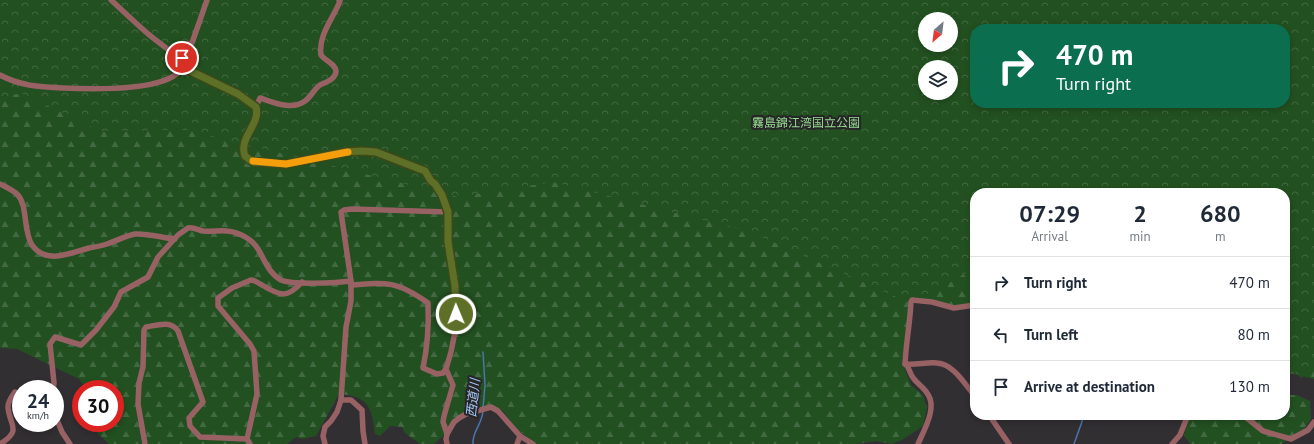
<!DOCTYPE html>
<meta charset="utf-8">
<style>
body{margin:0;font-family:"PT Sans","Noto Sans JP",sans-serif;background:#f6f6f7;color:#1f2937;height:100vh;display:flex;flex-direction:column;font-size:15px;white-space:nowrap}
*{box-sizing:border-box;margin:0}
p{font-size:13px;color:#747a83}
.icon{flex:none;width:22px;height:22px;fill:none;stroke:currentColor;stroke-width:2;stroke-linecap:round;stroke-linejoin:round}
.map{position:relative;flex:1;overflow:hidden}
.drawer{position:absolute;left:970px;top:188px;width:320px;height:232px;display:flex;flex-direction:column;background:#fff;border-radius:16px;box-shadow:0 2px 6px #0003}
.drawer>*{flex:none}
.hud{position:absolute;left:970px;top:24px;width:320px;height:84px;border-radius:16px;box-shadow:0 2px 6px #0003;background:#0b6e4f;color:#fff;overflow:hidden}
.needle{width:26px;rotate:208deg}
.controls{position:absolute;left:918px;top:12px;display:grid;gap:8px}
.controls a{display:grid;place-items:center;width:40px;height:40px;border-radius:50%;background:#fff;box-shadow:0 2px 6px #0003;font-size:20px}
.speed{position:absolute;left:12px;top:380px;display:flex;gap:8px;font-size:20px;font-weight:700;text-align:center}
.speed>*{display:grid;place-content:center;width:52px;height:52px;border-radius:50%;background:#fff;box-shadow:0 2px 6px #0003;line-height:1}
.speed small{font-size:10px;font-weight:400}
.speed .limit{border:6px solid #d22;background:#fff;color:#111}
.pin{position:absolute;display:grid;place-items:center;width:34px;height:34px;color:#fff;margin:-17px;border:2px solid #fff;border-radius:50%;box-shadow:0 1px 4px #0007}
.me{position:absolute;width:44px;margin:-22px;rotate:359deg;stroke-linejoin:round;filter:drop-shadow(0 0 3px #0008)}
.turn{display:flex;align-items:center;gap:14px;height:84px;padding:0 20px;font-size:18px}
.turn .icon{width:52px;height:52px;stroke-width:2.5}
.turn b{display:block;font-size:28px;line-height:34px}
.eta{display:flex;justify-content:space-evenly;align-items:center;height:68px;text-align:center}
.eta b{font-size:24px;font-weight:700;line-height:28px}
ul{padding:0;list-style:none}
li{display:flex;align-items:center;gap:12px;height:52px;padding:0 20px;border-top:1px solid #e0e1e3}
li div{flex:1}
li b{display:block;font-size:15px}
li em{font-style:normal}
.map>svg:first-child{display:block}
.forest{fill:url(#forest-firs);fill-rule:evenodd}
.park{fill:url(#park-crowns);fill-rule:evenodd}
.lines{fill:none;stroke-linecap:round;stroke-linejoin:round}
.stream{stroke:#4a76ac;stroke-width:1.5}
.street{stroke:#986265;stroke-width:5.5}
.route-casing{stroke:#3d4919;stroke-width:10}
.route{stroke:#5e7027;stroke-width:7}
.slow{stroke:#f59e0b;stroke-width:7}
.labels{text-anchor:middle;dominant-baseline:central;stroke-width:4;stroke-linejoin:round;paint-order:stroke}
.park-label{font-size:12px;fill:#94db8f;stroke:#282529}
.water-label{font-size:13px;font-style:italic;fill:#a2c8f5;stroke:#282529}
</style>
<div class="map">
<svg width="1314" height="444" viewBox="0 0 1314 444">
<defs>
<pattern id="forest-firs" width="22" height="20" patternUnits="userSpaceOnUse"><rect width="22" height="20" fill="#225020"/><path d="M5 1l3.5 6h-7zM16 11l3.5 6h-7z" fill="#426941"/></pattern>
<pattern id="park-crowns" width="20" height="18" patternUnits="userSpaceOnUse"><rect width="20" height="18" fill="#225020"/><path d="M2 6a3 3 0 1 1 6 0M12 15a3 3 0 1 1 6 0" fill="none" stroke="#426941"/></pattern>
</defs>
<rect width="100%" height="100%" fill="#322f33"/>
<g class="forest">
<path d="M0 0H1314V379L1285 372V193H975V303L952 306 910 298 902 362 911 385 923 395 927 408 923 426 902 440 891 444 877 441 856 444H536L518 430 502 410 492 407 476 408 462 414 446 433 434 444H420L405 433 402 427 390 426 380 436 375 434C372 408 369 396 339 394L316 436 302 439 296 437 287 444H109L88 424V423H115V389H86L79 379 17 349 0 348ZM925 19H951V45H925ZM975 29H1285V103H975ZM925 67H951V93H925Z"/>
<polygon points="1285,395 1297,395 1310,401 1311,419 1301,433 1281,444 1190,444 1184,435 1190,415 1285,415"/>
</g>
<path class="park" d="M0 0H1314V370L1301 378 1285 360V193H975V268L912 304 751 232 553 182 458 197 187 130 100 131 21 93 0 98ZM925 19H951V45H925ZM975 29H1285V103H975ZM925 67H951V93H925Z"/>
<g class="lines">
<g class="stream">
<polyline points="483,408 485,385 483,352"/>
<path d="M473 444C472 431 482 425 483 411"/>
<polyline points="1074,444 1084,416"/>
</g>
<g class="street">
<path d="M339 0 340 1C333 19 318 35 321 55 325 61 335 63 336 71 336 79 326 82 320 85 314 89 311 97 305 101 292 111 273 102 260 98L256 107 258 112 246 139 244 146 245 156 250 160 286 164 345 152 362 151 375 152 424 170 442 195 448 212V242L455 286 456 327 451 352 446 369 453 385 444 416 443 422 447 434"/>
<polyline points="169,50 192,43 207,0"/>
<polyline points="182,67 237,94 256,107"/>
<path d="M0 75C9 80 19 83 29 85 55 89 177 97 183 64L181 58C153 41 135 22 111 0"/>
<path d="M0 184C6 187 13 190 18 195 28 207 23 231 32 245 46 265 71 253 89 248 95 247 101 246 107 244 116 241 125 236 135 234 148 233 162 238 175 239"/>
<path d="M351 285C387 282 397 281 428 303 429 326 428 344 423 368L437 374 443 373 446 369"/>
<path d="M905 364C916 365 927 362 937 363 954 364 965 385 975 396"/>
<path d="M53 389 54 383 50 344 55 337 81 345 96 330 114 307 121 292 148 277 158 257 178 235 188 228C194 227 198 230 203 231 211 232 219 230 227 231 239 232 252 239 258 249 265 260 268 273 281 280 292 285 337 283 351 281"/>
<polyline points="341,400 351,400 362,410 363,431 365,444"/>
<polyline points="55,415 62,432 70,444"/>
<polyline points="989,415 1009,444"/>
<polyline points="1243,415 1263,431 1291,439 1308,430 1314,422"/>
<path d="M0 444C23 430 9 425 8 407 8 401 12 396 15 392L21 394"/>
<path d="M145 444 138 404 139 383 143 367 144 330 146 327C158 325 171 320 178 331L203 402 189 418 190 426 200 437 247 439"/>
<path d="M250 444 247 439 257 394 254 351 250 344 218 306V298L232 288 251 280C255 280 258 283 262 285 280 296 287 299 302 282"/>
<polyline points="325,444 323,436 325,427 331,421 337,412 341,400 346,327 351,301 351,281 341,212 344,210 352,209 448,212"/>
<polyline points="447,444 446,439 447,434 454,422 459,418 466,414 491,407 498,411 520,436 533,444"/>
<polyline points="517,444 520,436"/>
<path d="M918 444C924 430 938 407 927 393 924 388 918 384 914 379 909 374 910 367 905 364 906 343 910 323 911 302L912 300 932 302 954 308 975 305"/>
<polyline points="1172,444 1180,435 1188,415"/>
</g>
</g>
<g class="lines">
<defs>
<path id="route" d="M182 58 183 61 182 67 238 94 256 107C261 124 238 138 245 156L250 160 254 162 286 164 345 152 362 151 376 152 425 171 431 181 435 184 442 195 448 212V242L455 286 456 314"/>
</defs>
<use href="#route" class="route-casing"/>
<use href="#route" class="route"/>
<polyline class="slow" points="253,161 286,164 348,152"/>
</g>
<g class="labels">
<g class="park-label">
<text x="806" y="122">霧島錦江湾国立公園</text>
</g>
<g class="water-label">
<text transform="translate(473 398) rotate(-84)">西道川</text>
</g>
</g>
</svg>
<div class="controls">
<a><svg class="needle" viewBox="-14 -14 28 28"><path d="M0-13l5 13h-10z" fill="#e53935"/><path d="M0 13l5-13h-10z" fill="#747a83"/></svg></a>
<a><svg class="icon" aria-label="layers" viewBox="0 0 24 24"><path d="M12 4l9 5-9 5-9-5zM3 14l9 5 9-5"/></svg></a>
</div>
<div class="speed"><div>24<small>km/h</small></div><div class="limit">30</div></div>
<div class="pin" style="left:182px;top:58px;background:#d93025"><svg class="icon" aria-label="arrive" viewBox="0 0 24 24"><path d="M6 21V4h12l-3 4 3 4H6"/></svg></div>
<svg class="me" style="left:456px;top:314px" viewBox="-20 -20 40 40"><circle r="17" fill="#5e7027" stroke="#fff" stroke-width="3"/><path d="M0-11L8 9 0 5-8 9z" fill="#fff"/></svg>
<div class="hud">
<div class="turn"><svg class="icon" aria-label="right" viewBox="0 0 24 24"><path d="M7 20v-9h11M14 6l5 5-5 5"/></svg><div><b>470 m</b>Turn right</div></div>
</div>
<section class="drawer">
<div class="eta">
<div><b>07:29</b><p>Arrival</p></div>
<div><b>2</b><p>min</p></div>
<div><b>680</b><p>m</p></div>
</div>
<ul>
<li><svg class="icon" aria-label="right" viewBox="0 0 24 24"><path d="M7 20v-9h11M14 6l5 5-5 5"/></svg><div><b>Turn right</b></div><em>470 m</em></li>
<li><svg class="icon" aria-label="left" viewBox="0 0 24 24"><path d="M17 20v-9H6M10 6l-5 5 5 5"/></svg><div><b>Turn left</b></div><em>80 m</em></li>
<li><svg class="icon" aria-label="arrive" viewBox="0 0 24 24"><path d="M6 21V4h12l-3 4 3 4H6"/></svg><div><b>Arrive at destination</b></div><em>130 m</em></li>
</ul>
</section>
</div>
